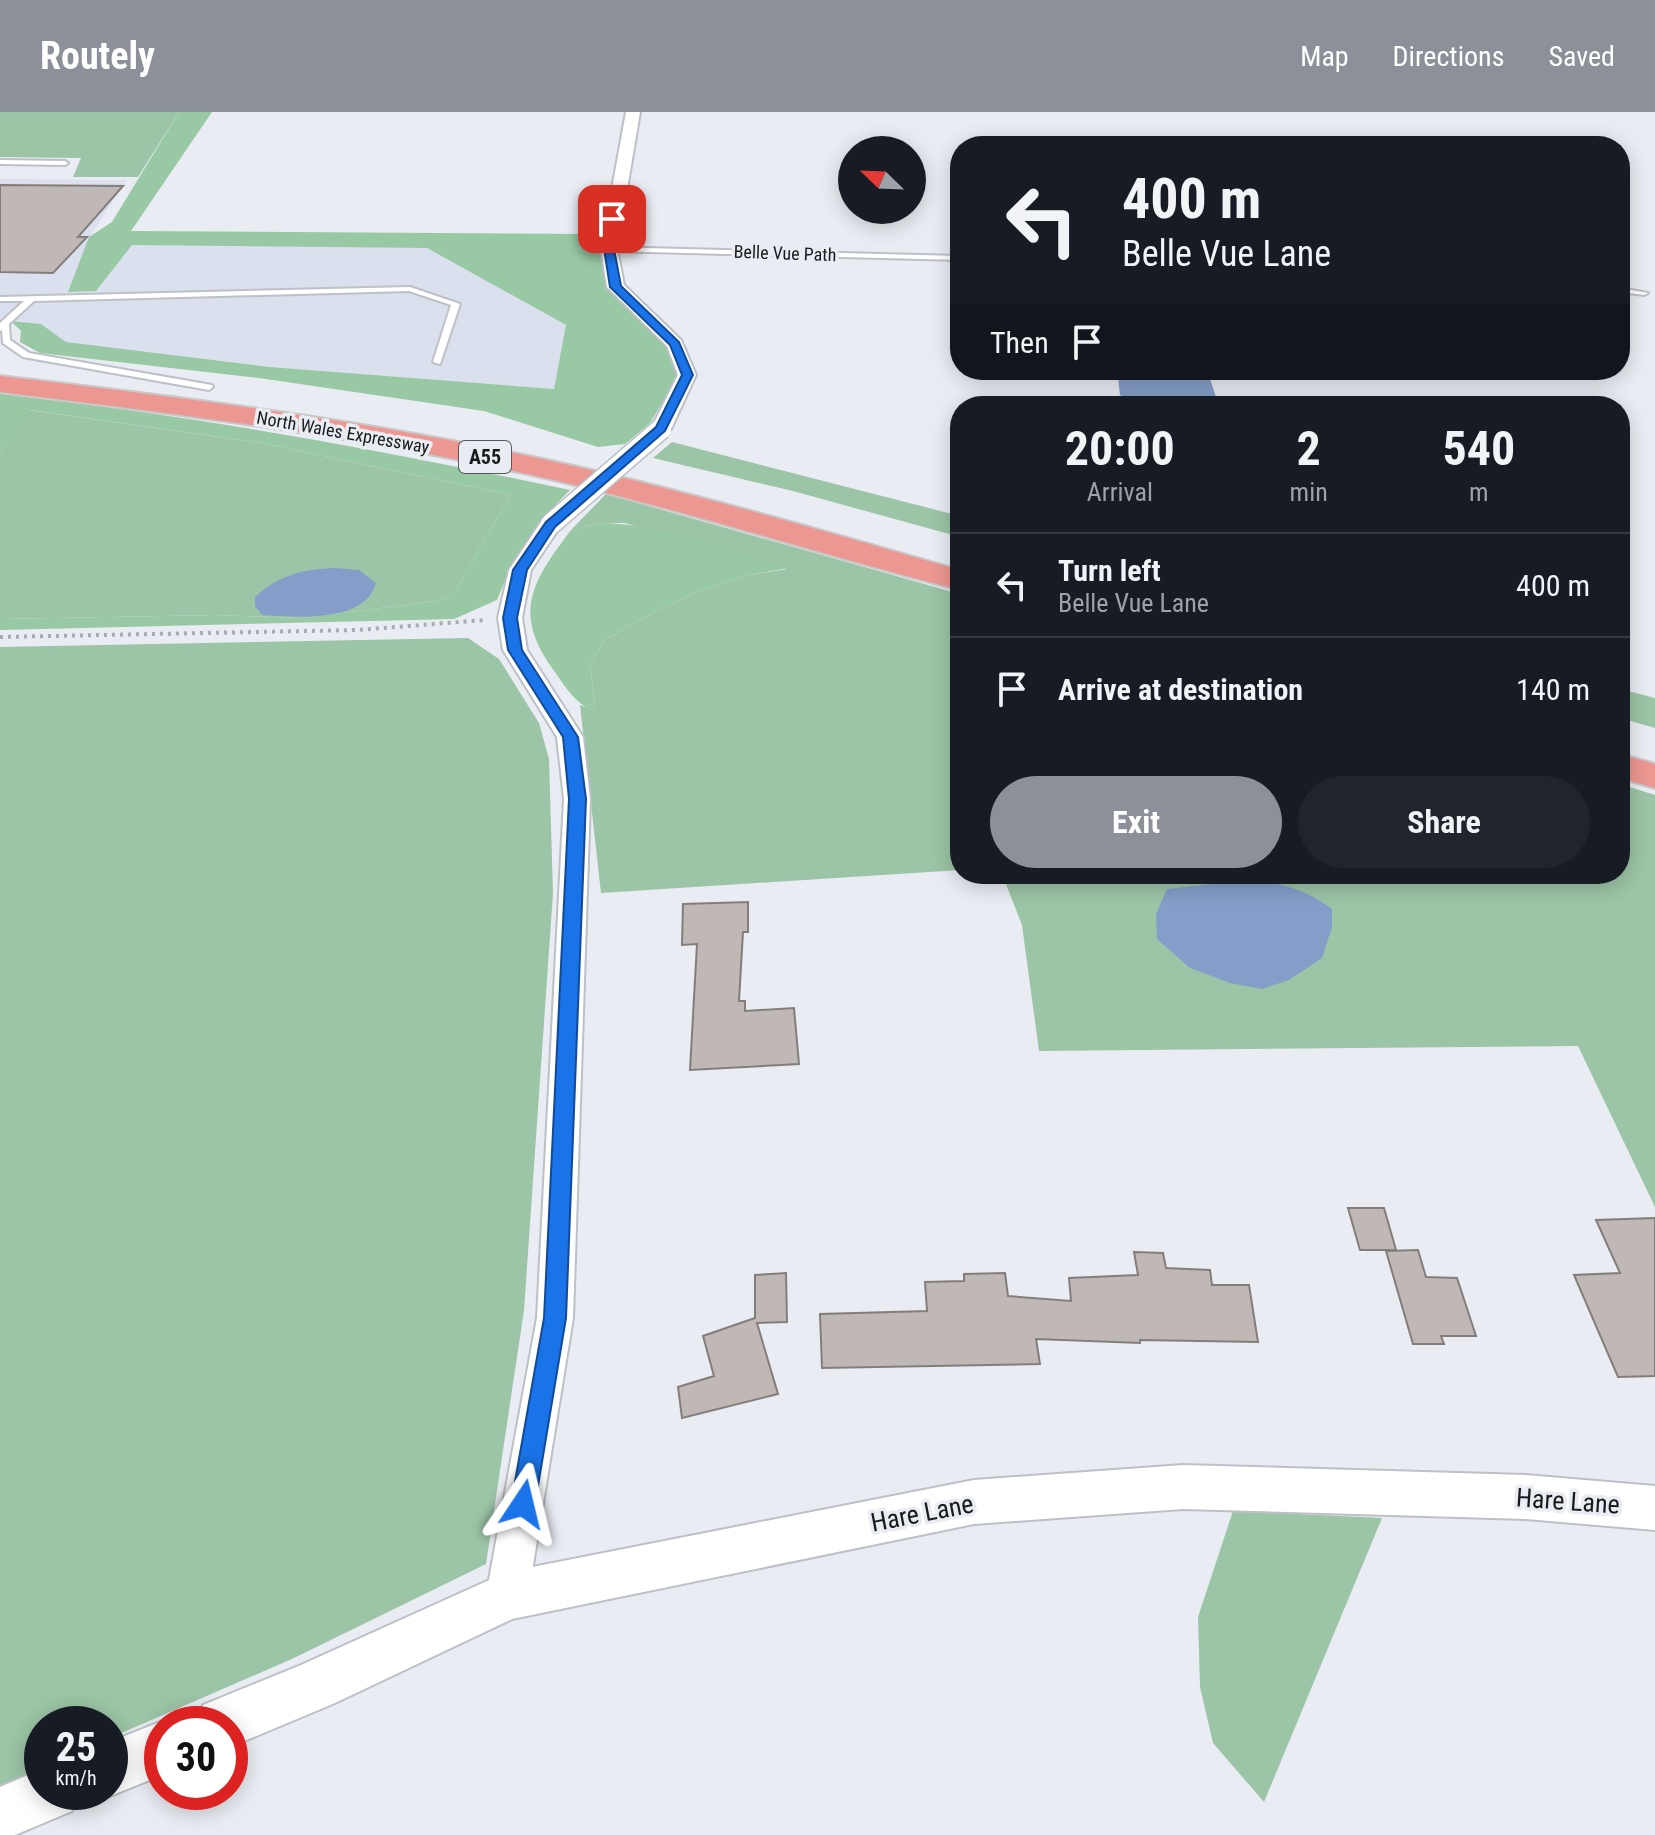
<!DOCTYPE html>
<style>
body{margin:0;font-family:"Roboto Condensed",sans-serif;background:#20242c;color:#f1f3f6;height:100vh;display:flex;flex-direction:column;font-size:30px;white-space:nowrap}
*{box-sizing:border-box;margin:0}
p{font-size:26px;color:#9ea1a6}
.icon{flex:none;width:44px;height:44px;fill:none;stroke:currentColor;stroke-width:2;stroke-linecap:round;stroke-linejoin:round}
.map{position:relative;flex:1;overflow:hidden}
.details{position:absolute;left:950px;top:284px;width:680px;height:488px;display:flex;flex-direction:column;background:#171b24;border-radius:32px;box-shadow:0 4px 20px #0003}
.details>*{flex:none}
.top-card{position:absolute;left:950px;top:24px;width:680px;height:244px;border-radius:32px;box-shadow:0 4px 20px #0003;background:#171b24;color:#f1f3f6;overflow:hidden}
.needle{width:52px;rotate:293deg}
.fabs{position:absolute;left:838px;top:24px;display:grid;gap:16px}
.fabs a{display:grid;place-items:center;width:88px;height:88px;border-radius:50%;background:#171b24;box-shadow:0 4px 20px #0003;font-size:40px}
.speed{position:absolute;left:24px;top:1594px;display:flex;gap:16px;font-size:40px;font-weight:700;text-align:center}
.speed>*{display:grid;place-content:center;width:104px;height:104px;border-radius:50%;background:#171b24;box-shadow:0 4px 20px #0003;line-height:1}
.speed small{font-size:20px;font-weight:400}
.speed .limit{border:12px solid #d22;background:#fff;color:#111}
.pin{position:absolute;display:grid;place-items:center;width:68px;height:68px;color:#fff;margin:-34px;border-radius:16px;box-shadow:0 4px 12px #0006}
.me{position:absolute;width:88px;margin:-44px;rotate:10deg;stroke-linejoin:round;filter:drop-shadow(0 0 6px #0008)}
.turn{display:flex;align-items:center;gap:28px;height:168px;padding:0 40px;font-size:36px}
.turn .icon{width:104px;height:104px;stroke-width:2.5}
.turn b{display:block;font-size:56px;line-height:68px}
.then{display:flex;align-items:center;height:76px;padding:0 40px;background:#0003;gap:16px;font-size:30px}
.eta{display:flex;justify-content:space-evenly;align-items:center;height:136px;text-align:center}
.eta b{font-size:48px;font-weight:700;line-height:56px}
.cta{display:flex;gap:16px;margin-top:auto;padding:16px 40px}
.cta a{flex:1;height:92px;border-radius:48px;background:#8c9099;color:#fff;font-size:32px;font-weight:700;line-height:92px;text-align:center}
.cta a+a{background:#20242c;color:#f1f3f6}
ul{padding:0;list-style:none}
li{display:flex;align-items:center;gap:24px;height:104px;padding:0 40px;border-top:2px solid #363941}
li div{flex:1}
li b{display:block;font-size:30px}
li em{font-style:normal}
header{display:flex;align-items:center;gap:48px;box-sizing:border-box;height:112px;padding:0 40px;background:#8c9099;color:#fff}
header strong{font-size:38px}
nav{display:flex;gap:44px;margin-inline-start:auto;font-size:28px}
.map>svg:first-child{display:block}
.built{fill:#dae0ed}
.green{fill:#9cc4a6}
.forest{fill:#99c8a5}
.water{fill:#859ec9}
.building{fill:#bfb8b6;stroke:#847e7b;stroke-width:2}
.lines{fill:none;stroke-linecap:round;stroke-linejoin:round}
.service-casing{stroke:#bdc0c6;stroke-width:4}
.minor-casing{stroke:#bdc0c6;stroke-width:4}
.tertiary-casing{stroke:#bdc0c6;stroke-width:4}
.trunk-casing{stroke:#c8c8c9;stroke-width:4}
.path{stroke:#a9abb0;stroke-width:4;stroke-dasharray:3 5;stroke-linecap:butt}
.service{fill:#fff;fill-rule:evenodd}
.minor{fill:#fff;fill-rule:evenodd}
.tertiary{fill:#fff;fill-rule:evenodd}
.trunk{fill:#ec9792;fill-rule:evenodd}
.minor-bridge-casing{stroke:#bdc0c6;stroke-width:23;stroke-linecap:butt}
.minor-bridge{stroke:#fff;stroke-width:20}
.route{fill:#1a73e8;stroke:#114b97;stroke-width:2}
.labels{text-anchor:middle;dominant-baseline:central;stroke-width:7;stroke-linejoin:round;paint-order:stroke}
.far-street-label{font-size:18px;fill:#191a1c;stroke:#e9ecf2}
.shield{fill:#e9ecf2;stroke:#57595c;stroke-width:2}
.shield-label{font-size:20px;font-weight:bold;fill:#191a1c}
.near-street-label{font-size:26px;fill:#191a1c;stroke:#e9ecf2}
</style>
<header>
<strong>Routely</strong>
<nav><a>Map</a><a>Directions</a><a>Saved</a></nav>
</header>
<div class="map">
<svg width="1655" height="1723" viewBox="0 0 1655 1723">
<rect width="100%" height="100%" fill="#e9ecf2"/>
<polygon class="built" points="0,67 127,68 86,130 427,136 567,213 554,277 270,255 66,230 41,212 11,209 0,212"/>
<g class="green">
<polygon points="0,0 179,0 138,65 73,65 81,46 0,45"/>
<polygon points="28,298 261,331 511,383 453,482 435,489 302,506 216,503 0,507 0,342"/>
<polygon points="672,330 960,404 960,425 793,379 653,346"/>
<polygon points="606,382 960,482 960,758 601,781 580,593 593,598 595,590 590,551 605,528 658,498 695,481 749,463 787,457 625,411 599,411 571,418"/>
<polygon points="468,526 499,547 539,611 549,647 553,781 524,1198 486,1452 294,1546 110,1626 110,1612 42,1612 42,1656 0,1674 0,535"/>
<polygon points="1620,577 1655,586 1655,616 1620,606"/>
<polygon points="1620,672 1655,683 1655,1095 1578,934 1039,939 1022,813 1002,762 1620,762"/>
<polygon points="1233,1399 1382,1406 1264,1690 1213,1631 1200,1575 1198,1505"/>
</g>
<g class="forest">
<polygon points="179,0 212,0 131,119 591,122 604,137 609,177 667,233 679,263 650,311 625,332 598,335 484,299 259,266 40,241 20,230 21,219 11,209 41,212 66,230 270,255 554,277 566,213 427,136 132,133 96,179 68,180 89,125 112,110"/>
<path d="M0 282C192 303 381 338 570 378 533 415 517 438 497 488L454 507 0 518V507L216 503 302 506 435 489 453 482 511 383 261 331 29 298 0 342Z"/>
<path d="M599 411C663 411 728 439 789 456L749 463 695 481 658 498 605 528 590 551 595 590 593 599C575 591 566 576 555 560 511 501 532 470 571 418Z"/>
</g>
<g class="water">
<path d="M1126 258H1207L1216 285 1214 289C1185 292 1145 297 1120 283L1118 265Z"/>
<path d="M335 456 359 458 376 471C365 512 294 505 262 503L255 494V485C279 463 303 457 335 456Z"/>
<path d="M1249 768C1281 771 1306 777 1332 797V815L1322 846 1289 868 1262 877 1230 871 1190 856 1157 827 1156 802 1167 777Z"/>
</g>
<g class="building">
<polygon points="0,73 123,74 78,125 87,125 53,161 0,160"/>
<polygon points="748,790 748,820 743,820 739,889 745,889 745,899 794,896 799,952 690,958 697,832 682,833 683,792"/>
<polygon points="1348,1096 1384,1096 1396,1138 1360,1138"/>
<polygon points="1655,1106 1655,1264 1618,1265 1574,1163 1620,1161 1596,1108"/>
<polygon points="1418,1138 1426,1165 1457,1166 1476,1224 1441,1224 1444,1232 1413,1232 1386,1139"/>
<polygon points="1134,1140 1163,1141 1166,1156 1210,1158 1212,1173 1249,1173 1258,1230 1140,1228 1140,1231 1036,1227 1040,1252 822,1256 820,1202 927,1199 925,1170 964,1169 964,1162 1005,1161 1008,1184 1071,1189 1069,1166 1138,1163"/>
<polygon points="786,1161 787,1210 757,1211 778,1282 682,1306 678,1275 714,1264 703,1224 755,1206 755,1163"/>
</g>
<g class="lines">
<defs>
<g id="service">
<polygon points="0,48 65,49 68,51 65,53 0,52"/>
<polygon points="606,135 960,144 960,148 609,139 606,139"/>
<polygon points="410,175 460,192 440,252 433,250 451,193 409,179 34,189 9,212 10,228 29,241 212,273 213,275 209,278 23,245 3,231 2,218 0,219 0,211 24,189 0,189 0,185"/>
<polygon points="1620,176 1648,181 1644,183 1620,180"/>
</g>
<g id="minor">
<polygon points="626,0 640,0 617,137 624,173 681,228 696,263 671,317 661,323 651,317 678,263 667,234 607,175 601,137"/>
<polygon points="551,406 562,412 531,458 522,506 527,538 583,625 590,687 573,1206 528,1484 522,1498 507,1504 492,1498 486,1484 537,1206 564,687 557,625 503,538 498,506 509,458 543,407"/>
</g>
<g id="tertiary">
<polygon points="1183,1353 1526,1363 1655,1374 1655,1418 1526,1407 1183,1397 974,1412 512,1507 335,1591 230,1635 230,1612 196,1612 203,1593 301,1553 507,1460 974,1368"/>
<polygon points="162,1609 168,1612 162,1612 162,1663 110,1684 101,1680 110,1680 110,1630"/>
<polygon points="42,1657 42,1680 80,1680 72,1699 15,1723 0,1723 0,1675"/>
</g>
<g id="trunk">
<path d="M0 264C170 284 341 305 509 340 661 371 811 416 960 458V478C809 440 661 390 509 358 341 322 170 301 0 280Z"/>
<polygon points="1620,642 1655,652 1655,676 1620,666"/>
</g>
</defs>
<use href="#service" class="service-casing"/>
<use href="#minor" class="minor-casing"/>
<use href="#tertiary" class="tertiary-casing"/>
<use href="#trunk" class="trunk-casing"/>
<polyline class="path" points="0,525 357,518 485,508"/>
<use href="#service" class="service"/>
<use href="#minor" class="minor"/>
<use href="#tertiary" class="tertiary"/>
<use href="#trunk" class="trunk"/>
<defs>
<polyline id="minor-bridge" points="551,412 661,317"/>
</defs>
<use href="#minor-bridge" class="minor-bridge-casing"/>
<use href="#minor-bridge" class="minor-bridge"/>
</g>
<polygon class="route" points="609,105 617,107 614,137 621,174 679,230 693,263 665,319 555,415 527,458 517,506 522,538 578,625 586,687 566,1206 535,1392 532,1399 523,1403 515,1399 511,1392 544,1206 569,687 563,625 508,538 503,506 513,458 546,410 656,315 682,263 670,233 610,175 604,137"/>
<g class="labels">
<g class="far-street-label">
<text transform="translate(785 141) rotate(2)">Belle Vue Path</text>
<text transform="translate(343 320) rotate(10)">North Wales Expressway</text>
</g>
<rect class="shield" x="459" y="329" width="52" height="32" rx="6"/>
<g class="shield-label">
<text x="485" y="345">A55</text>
</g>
<g class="near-street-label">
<text transform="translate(1568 1389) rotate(4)">Hare Lane</text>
<text transform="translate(922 1401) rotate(-11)">Hare Lane</text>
</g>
</g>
</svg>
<div class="fabs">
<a><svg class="needle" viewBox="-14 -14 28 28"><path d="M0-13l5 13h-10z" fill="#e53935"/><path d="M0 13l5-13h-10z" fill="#9ea1a6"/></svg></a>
</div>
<div class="speed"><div>25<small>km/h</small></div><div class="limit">30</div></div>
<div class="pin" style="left:612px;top:107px;background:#d93025"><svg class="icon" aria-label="arrive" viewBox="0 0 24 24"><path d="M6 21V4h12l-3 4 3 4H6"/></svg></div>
<svg class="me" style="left:523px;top:1392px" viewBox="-20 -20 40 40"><path d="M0-17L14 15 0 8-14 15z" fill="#1a73e8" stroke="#fff" stroke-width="4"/></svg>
<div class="top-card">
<div class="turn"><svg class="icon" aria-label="left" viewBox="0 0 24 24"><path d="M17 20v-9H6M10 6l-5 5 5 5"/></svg><div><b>400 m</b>Belle Vue Lane</div></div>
<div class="then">Then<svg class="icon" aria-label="arrive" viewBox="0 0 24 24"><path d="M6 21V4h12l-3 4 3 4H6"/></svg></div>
</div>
<section class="details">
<div class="eta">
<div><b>20:00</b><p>Arrival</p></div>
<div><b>2</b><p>min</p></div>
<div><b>540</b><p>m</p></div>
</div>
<ul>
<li><svg class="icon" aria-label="left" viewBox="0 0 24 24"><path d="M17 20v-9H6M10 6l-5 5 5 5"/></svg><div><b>Turn left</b><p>Belle Vue Lane</p></div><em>400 m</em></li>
<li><svg class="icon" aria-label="arrive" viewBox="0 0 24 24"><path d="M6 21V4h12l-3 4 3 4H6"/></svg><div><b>Arrive at destination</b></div><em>140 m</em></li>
</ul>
<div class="cta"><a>Exit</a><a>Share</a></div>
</section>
</div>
